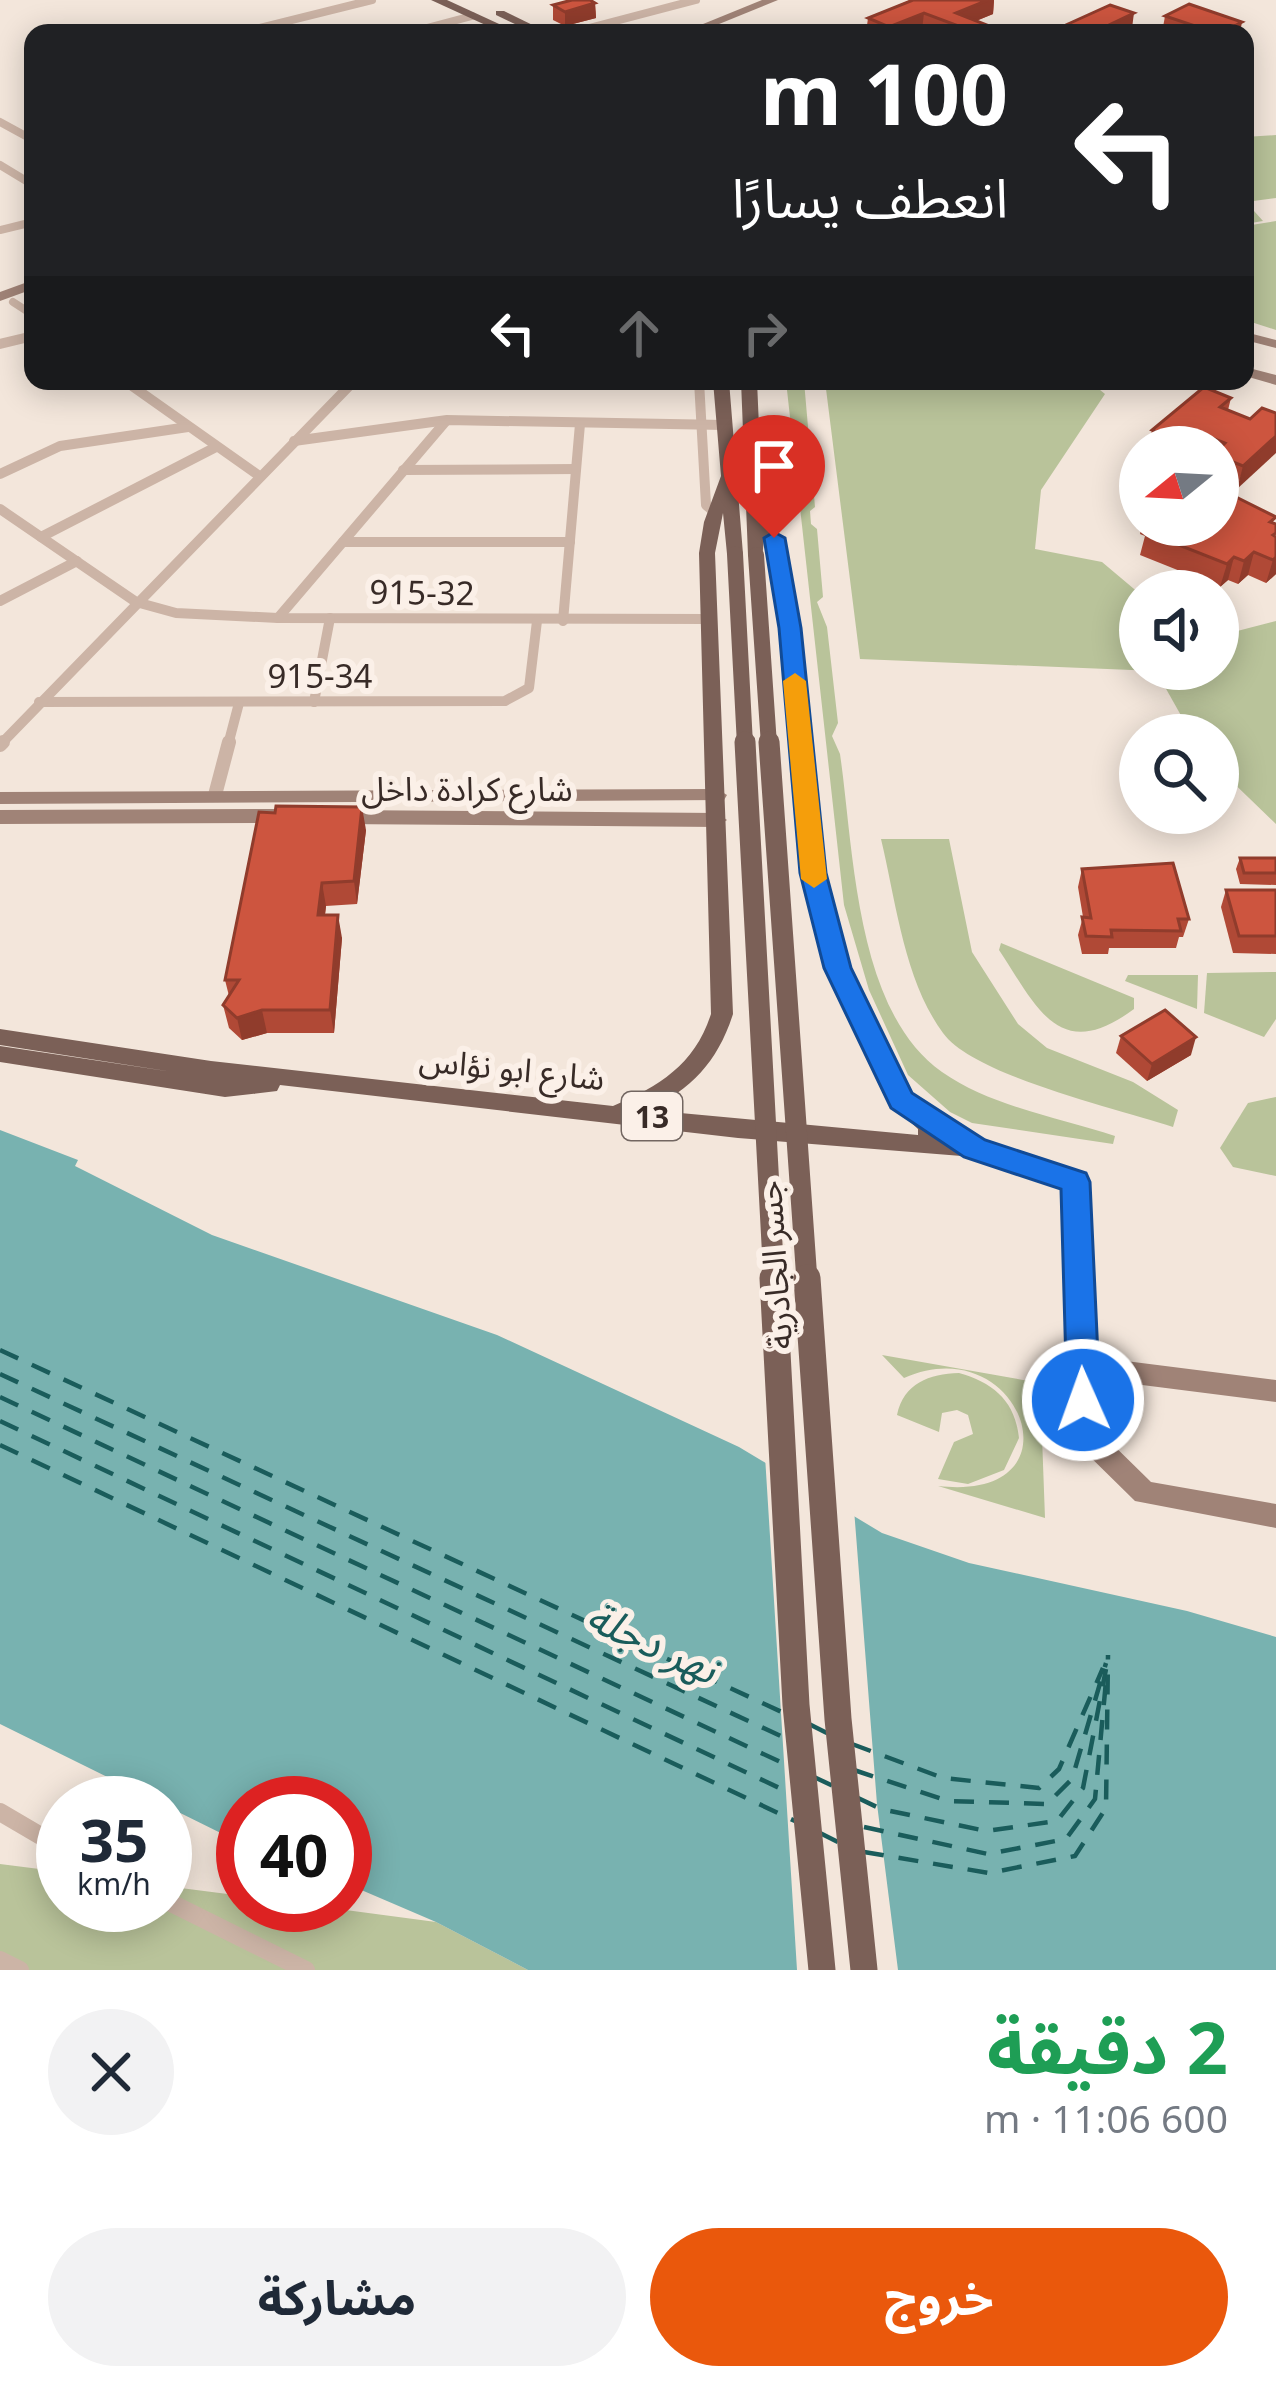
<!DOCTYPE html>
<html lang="ar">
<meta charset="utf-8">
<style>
body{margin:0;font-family:"Noto Sans","Noto Sans Arabic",sans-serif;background:#f2f2f3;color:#1f2937;direction:rtl;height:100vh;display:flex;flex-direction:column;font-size:45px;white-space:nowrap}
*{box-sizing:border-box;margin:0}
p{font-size:39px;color:#747a83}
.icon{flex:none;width:66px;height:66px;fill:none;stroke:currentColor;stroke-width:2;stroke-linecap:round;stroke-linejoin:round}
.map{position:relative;height:1970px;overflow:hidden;direction:ltr}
.details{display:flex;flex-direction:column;background:#fff;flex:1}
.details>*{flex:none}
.guide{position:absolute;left:24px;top:24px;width:1230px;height:366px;border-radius:24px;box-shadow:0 6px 30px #0003;direction:rtl;background:#202124;color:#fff;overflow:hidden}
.needle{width:78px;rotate:252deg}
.fabs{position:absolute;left:1119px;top:426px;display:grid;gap:24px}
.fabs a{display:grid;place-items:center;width:120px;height:120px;border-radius:50%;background:#fff;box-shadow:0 6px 30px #0003;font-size:60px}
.speed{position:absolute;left:36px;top:1776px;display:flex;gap:24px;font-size:60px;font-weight:700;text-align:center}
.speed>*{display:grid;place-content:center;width:156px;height:156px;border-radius:50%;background:#fff;box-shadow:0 6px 30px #0003;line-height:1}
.speed small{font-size:30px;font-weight:400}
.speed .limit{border:18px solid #d22;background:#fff;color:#111}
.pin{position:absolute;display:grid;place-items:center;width:102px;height:102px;color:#fff;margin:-123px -51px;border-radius:50% 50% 50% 0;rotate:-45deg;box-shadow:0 0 12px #0007}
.pin .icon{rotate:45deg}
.me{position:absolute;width:132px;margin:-66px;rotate:358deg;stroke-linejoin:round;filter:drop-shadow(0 0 9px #0008)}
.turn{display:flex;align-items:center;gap:42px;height:252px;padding:0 48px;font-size:54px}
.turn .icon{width:156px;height:156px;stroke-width:2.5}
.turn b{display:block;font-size:84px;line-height:102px}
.lanes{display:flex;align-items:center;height:114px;padding:0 48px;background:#0003;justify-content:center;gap:60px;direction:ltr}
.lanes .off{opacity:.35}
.round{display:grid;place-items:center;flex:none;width:126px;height:126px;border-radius:63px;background:#f2f2f3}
.head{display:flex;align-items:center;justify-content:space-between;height:204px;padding:0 48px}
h1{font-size:72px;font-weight:700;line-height:90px;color:#1e9e55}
.button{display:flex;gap:24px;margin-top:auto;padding:24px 48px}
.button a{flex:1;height:138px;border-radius:72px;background:#ea580c;color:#fff;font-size:48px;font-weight:700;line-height:138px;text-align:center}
.button a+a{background:#f2f2f3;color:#1f2937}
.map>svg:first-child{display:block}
.green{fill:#b9c39a}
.water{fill:#78b2b0}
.pier{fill:#f3e6db}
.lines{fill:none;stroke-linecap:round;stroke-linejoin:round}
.ferry{stroke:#1a5c5b;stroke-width:4.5;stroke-dasharray:20 15;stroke-linecap:butt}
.street-far3{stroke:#ccb4a6;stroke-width:8}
.street-far2{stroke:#ccb4a6;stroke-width:10}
.street-far1{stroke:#ccb4a6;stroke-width:14}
.street{stroke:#ccb4a6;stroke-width:18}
.secondary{fill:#a08377;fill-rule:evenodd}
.primary{fill:#7b6057;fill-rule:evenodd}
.primary-bridge-far2{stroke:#7b6057;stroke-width:16}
.primary-bridge-far1{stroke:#7b6057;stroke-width:21}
.primary-bridge{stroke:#7b6057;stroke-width:27}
.wall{fill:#b04936}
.shaded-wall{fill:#903c2c}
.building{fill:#cd553f;stroke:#903c2c;stroke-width:3}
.route{fill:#1a73e8;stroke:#114b97;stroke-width:3}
.slow{fill:#f59e0b}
.labels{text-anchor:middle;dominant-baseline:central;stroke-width:12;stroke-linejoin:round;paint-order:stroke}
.shield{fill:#fbf0e8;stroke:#726661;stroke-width:3}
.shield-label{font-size:30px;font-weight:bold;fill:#382b27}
.street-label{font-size:33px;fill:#382b27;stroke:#fbf0e8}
.near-water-label{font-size:42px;font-style:italic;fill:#1a5c5b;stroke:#fbf0e8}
</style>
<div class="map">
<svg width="1276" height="1970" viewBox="0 0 1276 1970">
<rect width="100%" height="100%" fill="#f3e6db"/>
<g class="green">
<polygon points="1276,135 1276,198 1246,202 1263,221 1245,224 1245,137"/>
<polygon points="1276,221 1276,330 1245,320 1245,226"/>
<path d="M786 381H804L815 507 810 511 811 524 817 529 823 597 817 602 827 627 838 723 832 736 840 754C854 850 855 1011 942 1072 990 1106 1060 1118 1115 1136L1113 1144 972 1123 950 1112 908 1075 869 990 844 905Z"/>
<polygon points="825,381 1089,381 1105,394 1041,490 1035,549 1102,562 1140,594 1140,669 1218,669 1218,636 1276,621 1276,824 1218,768 1218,735 1192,735 1156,671 860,659"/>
<path d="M881 839H949L972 952 1018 1024 1047 1048 1133 1082 1178 1110 1173 1127C1118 1109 974 1076 943 1033 904 980 896 901 881 839Z"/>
<path d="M1001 943 1134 998V1009C1059 1065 1037 1007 999 950Z"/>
<polygon points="1276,972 1276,1019 1264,1037 1204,1013 1207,973"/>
<polygon points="1128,975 1198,975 1197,1009 1125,981"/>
<polygon points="1276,1097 1276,1176 1233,1167 1220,1148 1248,1103"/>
<path d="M882 1355 1040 1383 1045 1518 938 1486C1086 1503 1020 1326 904 1378Z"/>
<path d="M959 1373C994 1383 1015 1401 1019 1438L1004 1470 968 1484 938 1479 954 1442 973 1434 968 1415 957 1410 942 1413 939 1432 897 1415C904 1383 929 1374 959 1373Z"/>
<polygon points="0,1864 63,1872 63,1905 165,1905 165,1886 243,1896 243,1905 308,1905 436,1922 528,1970 0,1970"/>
</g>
<polygon class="water" points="0,1130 78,1160 75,1166 212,1235 497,1335 739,1447 882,1533 969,1563 1187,1611 1276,1637 1276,1970 528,1970 436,1922 345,1883 345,1803 243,1803 243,1844 0,1724"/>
<polygon class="pier" points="765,1456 854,1509 877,1804 898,1970 797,1970"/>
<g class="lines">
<g class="ferry">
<polyline points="0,1350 784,1713"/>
<polyline points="0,1374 785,1738"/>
<polyline points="0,1397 789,1766"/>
<polyline points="0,1421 790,1793"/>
<polyline points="0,1445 795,1821"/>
<polyline points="809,1724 827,1733"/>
<polyline points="852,1744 943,1778 1039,1788 1059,1769 1103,1668"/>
<polyline points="854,1770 948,1801 1047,1804 1072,1779 1106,1663"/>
<polyline points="814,1777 833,1786"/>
<polyline points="858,1798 881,1809 986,1831 1057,1821 1083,1788 1106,1669"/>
<polyline points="864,1827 988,1854 1066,1839 1095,1799 1106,1681"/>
<polyline points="820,1833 838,1842"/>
<polyline points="864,1852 989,1873 1075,1856 1106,1808 1108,1655"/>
</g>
<g class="street-far3">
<polyline points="239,33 372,0"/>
<polyline points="408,33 472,16"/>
<polyline points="570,33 696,0"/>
<polyline points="0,122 33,140"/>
<polyline points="0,165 33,185"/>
<polyline points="0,230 33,222"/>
<polyline points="13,302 33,315"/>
</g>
<g class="street-far2">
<polyline points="0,344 33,336"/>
<polyline points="125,381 258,475"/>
<polyline points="699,381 706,505 716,513"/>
<polyline points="294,441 447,420 724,425"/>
<polyline points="403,470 576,469"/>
<polyline points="0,474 60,446 188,427"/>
<polyline points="0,509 136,602 176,613 278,618 708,619"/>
<polyline points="41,537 216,447"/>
<polyline points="343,542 570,542"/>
<polyline points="0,601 77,561"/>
<polyline points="278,618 446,421"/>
<polyline points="563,621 580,424"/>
<polyline points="39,702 505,701 529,688 537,621"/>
<polyline points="314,702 330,618"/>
<polyline points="0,745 354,381"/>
<polyline points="228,745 239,703"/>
</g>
<g class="street-far1">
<polyline points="0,745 3,742"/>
<polyline points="215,795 229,742"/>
</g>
<g class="street">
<polyline points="0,1812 63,1849"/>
<polyline points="165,1900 306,1970"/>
<polyline points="0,1960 20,1970"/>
</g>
<g class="secondary">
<polygon points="762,0 778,0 697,33 681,33"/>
<polygon points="33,280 33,289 0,301 0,292"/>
<polygon points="1245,332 1276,340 1276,348 1245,340"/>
<polygon points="1245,367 1276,375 1276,385 1245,376"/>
<polygon points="717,789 727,795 724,800 0,804 0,792"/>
<polygon points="287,809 297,816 287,823 0,824 0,810"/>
<polygon points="337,810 717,813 727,820 717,827 337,824 327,817"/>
<polygon points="974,1139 1083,1175 1086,1182 1094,1357 1276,1380 1276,1402 1095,1379 1098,1430 1151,1482 1276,1504 1276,1528 1135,1501 1076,1443 1072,1435 1064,1188 966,1154 963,1148 966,1142"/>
</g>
<g class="primary">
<polygon points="431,0 447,0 519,33 503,33"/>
<polygon points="496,11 504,11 549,33 534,33 496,15"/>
<path d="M713 381H729L743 554 735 559 727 554 723 513 715 553 733 1014C718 1061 692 1089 648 1110L918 1135V1129L893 1106 855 1033 813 920 801 851 776 590 764 539 762 559H750L748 555 741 381H757L761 473 794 590 821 851 833 920 877 1033 909 1094 937 1120 941 1136 982 1142 985 1148 982 1154 974 1157 738 1138 280 1085 277 1091 225 1097 0 1062V1046L173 1072 0 1045V1029L211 1061 613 1106C660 1086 695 1064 711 1014L699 553 704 522 721 476Z"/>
</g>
<g class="primary-bridge-far2">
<polyline points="735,554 745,745"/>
<polyline points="756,555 769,745"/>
</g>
<g class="primary-bridge-far1">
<polyline points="745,742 774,1281"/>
<polyline points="769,742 807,1281"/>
</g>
<g class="primary-bridge">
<polyline points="773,1278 796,1705 822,1970"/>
<polyline points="807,1278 838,1719 864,1970"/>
</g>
</g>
<g class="wall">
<polygon points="910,0 994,0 993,14 976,21 1002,33 930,33 922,30 914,33 866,33 868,18"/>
<polygon points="595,3 596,18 565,26 553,20 553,5"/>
<polygon points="1165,16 1240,33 1162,33"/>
<polygon points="1068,24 1132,28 1121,33 1066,33"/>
<polygon points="1155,381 1182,381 1181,387 1164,390"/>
<polygon points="1231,398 1228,410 1250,419 1262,408 1237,489 1218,481 1218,447 1148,447 1152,430"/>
<polygon points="1274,523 1276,574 1266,583 1248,575 1238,584 1228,580 1220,587 1140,555 1145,536 1140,534 1142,525"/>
<polygon points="275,813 366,830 357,904 326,906 325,915 342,938 334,1033 267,1033 242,1040 229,1028 223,1005 229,996 225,980"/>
<polygon points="1240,858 1276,858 1276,885 1240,884 1236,869"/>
<polygon points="1082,869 1189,919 1183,937 1179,937 1176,948 1109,948 1108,954 1082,954 1078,935 1083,917 1078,887"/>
<polygon points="1226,890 1276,890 1276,954 1233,953 1221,907"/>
<polygon points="1121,1036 1191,1055 1147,1081 1116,1053"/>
</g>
<g class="shaded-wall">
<polygon points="988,0 994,0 993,14 961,27 956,13"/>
<polygon points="595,3 596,18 565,26 565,12"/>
<polygon points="924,13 922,30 914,33 888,33 889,27"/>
<polygon points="1134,13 1132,28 1121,33 1092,33"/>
<polygon points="1242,22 1240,33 1221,33"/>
<polygon points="1166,381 1182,381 1181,387 1164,390"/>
<polygon points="1194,431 1190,447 1181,447 1182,442"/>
<polygon points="1276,436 1276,453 1237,489 1243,466"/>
<polygon points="1254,552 1248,575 1238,584 1244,561"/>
<polygon points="1234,557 1228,580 1220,587 1227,564"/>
<polygon points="1276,557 1276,574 1266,583 1273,560"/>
<polygon points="362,807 366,830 357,904 354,881"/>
<polygon points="322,883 326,906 322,938 318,915"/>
<polygon points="338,915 342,938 334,1033 330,1010"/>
<polygon points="262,1010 267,1033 242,1040 237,1018"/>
<polygon points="1196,1037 1191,1055 1147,1081 1152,1064"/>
</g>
<g class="building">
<polygon points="572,0 590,0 595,3 565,12 553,5"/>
<polygon points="913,0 988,0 956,13 1002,31 997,33 977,33 924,13 889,27 868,18"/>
<polygon points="1189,4 1242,22 1221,33 1216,33 1165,16"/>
<polygon points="1110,5 1134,13 1092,33 1068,24"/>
<polygon points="1204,387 1231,398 1220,407 1250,419 1262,408 1276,413 1276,436 1243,466 1218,456 1218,450 1225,443 1194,431 1182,442 1152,430"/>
<polygon points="1218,488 1276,517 1270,522 1276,524 1276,533 1273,535 1276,537 1276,557 1273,560 1254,552 1244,561 1234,557 1227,564 1146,532 1154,525 1218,525"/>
<polygon points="276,806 362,807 354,881 322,883 318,915 338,915 330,1010 262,1010 237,1018 223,1005 239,980 225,980 259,812 275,813"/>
<polygon points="1240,858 1276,858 1276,873 1244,873"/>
<polygon points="1173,863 1189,919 1178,919 1181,931 1111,930 1112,937 1086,936 1082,917 1091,918 1082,869"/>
<polygon points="1226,890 1276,890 1276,936 1239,936"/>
<polygon points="1165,1010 1196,1037 1152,1064 1121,1036"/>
</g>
<polygon class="route" points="774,532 785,538 801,628 826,873 851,968 912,1093 985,1140 1086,1173 1090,1182 1100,1400 1095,1411 1083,1415 1072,1411 1067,1400 1061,1189 964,1157 891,1108 824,968 800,873 779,628 764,538"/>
<polygon class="slow" points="795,673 806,681 827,879 814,888 801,879 783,681"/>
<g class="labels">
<rect class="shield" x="622" y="1092" width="60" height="48" rx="9"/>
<g class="shield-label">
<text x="652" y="1116">13</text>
</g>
<g class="street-label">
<text transform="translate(422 592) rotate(1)">915-32</text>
<text x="320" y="675">915-34</text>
<text x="467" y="788">شارع كرادة داخل</text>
<text transform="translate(512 1068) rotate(6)">شارع ابو نؤاس</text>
<text transform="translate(774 1265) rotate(-94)">جسر الجادرية</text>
</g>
<g class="near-water-label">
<text transform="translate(653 1641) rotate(25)">نهر دجلة</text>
</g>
</g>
</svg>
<div class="fabs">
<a><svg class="needle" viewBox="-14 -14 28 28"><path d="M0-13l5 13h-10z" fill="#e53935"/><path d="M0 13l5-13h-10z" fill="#747a83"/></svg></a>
<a><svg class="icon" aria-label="sound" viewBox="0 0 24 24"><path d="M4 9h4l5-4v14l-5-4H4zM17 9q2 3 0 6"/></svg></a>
<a><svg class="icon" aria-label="search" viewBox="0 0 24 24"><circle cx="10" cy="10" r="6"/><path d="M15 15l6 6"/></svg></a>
</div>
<div class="speed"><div>35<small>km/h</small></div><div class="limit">40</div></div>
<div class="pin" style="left:774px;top:538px;background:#d93025"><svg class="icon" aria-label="arrive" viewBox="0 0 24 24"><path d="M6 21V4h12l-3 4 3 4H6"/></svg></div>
<svg class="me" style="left:1083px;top:1400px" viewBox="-20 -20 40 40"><circle r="17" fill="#1a73e8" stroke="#fff" stroke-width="3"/><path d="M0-11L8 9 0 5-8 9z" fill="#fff"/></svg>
<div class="guide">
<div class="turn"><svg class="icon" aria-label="left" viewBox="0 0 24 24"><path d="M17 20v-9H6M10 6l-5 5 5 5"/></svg><div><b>100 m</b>انعطف يسارًا</div></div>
<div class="lanes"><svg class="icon" aria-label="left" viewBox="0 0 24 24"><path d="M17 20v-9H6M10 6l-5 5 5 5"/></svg><svg class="icon off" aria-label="ahead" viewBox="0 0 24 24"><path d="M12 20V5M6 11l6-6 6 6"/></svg><svg class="icon off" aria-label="right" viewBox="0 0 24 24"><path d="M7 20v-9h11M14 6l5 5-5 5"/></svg></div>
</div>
</div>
<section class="details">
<div class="head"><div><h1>2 دقيقة</h1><p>600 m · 11:06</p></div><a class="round"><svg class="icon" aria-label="close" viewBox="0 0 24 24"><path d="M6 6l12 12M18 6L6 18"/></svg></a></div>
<div class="button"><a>خروج</a><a>مشاركة</a></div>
</section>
